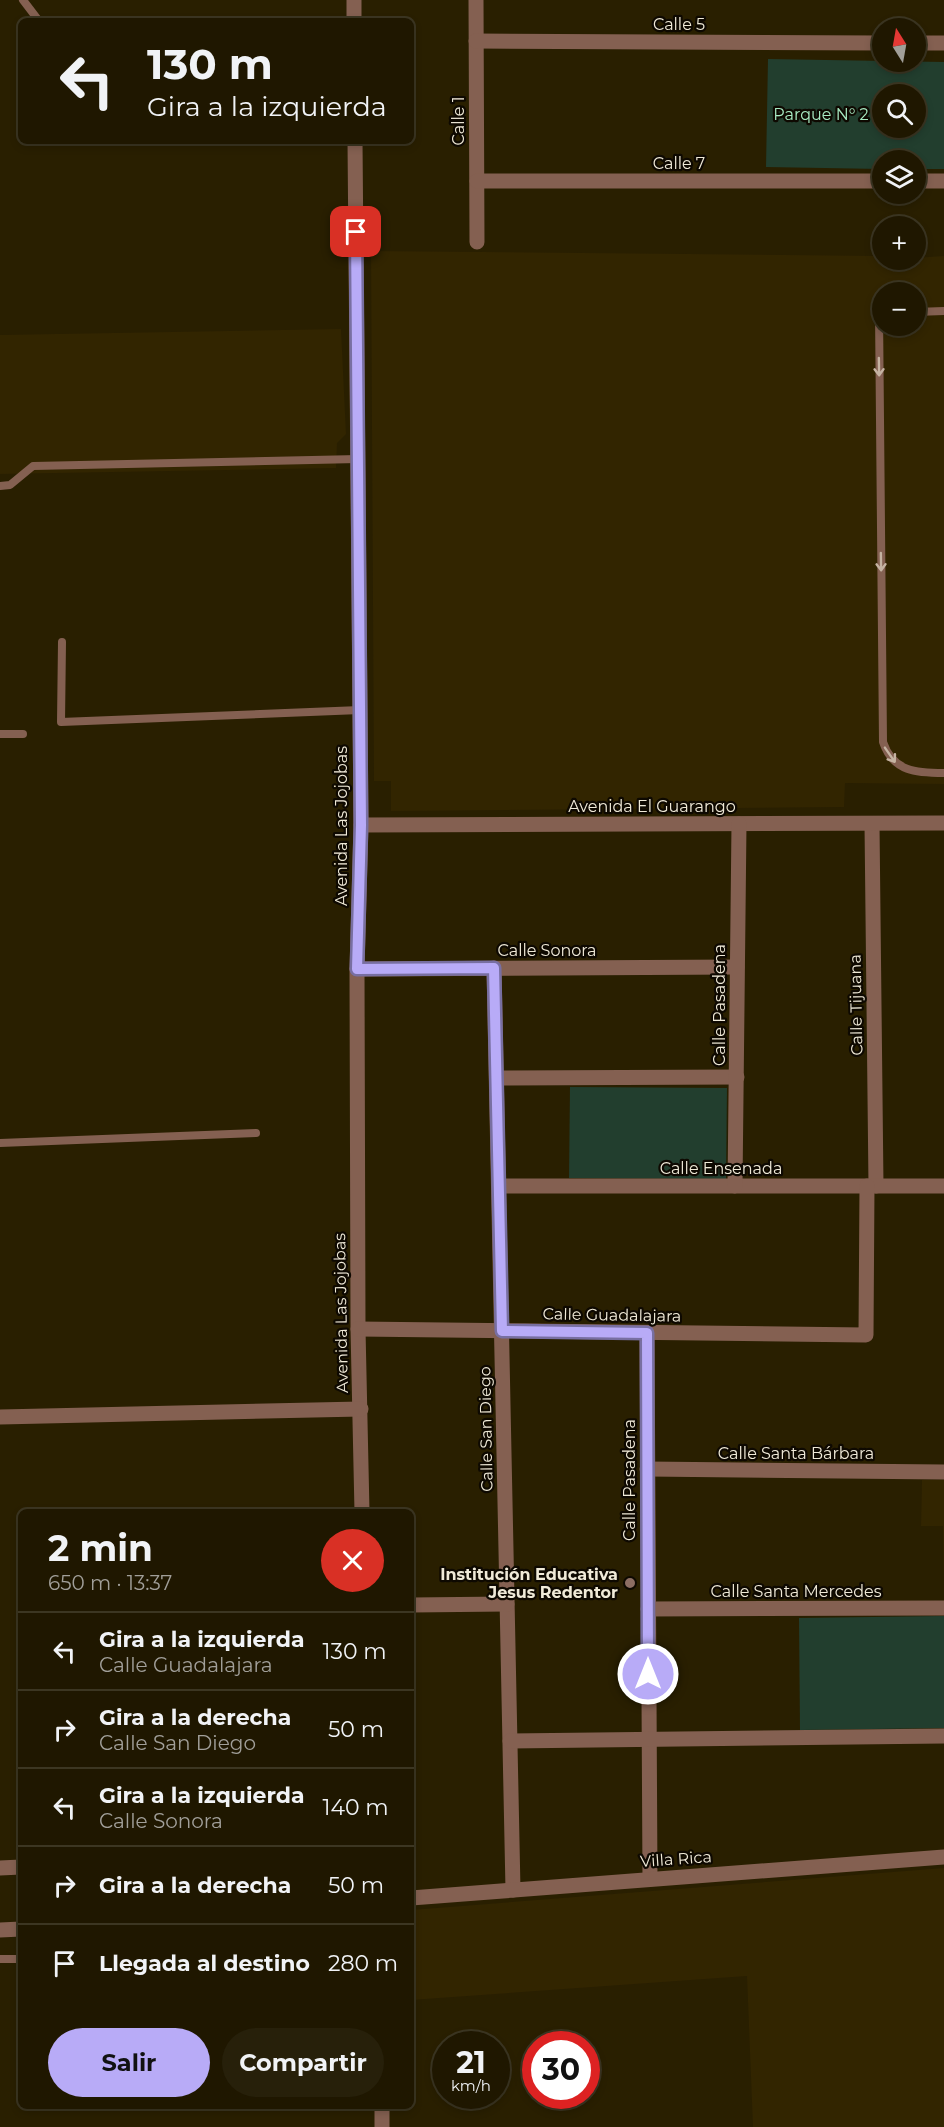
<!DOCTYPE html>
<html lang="es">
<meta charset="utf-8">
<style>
body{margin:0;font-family:Montserrat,sans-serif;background:#27200a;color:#f1f3f6;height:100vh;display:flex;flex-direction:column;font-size:22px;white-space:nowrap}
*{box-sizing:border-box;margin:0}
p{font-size:20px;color:#a19f99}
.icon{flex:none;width:33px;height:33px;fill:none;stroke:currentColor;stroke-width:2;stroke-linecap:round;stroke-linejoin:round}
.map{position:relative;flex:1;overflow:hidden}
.drawer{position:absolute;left:18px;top:1509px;width:396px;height:600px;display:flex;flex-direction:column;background:#1f1700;border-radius:9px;box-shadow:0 3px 9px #0003,0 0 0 2px #3c3622}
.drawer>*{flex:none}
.guide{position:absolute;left:18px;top:18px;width:396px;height:126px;border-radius:9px;box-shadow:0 3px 9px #0003,0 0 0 2px #3c3622;background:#1f1700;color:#f1f3f6;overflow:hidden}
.needle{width:39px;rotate:349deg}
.buttons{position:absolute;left:872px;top:18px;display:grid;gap:12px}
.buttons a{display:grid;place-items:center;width:54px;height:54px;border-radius:50%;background:#1f1700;box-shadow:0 3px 9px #0003,0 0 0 2px #3c3622;font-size:30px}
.speed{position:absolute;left:432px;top:2031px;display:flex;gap:12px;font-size:30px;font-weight:700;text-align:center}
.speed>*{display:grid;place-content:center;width:78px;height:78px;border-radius:50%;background:#1f1700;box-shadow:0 3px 9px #0003,0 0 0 2px #3c3622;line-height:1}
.speed small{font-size:15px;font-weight:400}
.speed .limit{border:9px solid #d22;background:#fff;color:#111}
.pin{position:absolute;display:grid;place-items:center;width:51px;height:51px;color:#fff;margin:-26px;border-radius:12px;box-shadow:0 3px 9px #0006}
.me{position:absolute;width:66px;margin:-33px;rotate:0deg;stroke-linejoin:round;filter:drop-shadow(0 0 4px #0008)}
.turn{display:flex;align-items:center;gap:21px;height:126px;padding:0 30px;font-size:27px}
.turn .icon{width:78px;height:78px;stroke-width:2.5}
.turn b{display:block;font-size:42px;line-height:51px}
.round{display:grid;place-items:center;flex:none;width:63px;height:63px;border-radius:32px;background:#27200a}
.head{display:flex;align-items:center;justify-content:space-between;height:102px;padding:0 30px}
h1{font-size:36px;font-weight:700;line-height:45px}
.cta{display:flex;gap:12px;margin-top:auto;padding:12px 30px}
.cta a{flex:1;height:69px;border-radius:36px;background:#b8abf7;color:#111;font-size:24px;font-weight:700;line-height:69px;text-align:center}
.cta a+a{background:#27200a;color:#f1f3f6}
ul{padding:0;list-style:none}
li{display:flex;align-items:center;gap:18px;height:78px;padding:0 30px;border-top:2px solid #3c3622}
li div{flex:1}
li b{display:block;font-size:22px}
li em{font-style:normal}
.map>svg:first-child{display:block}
.built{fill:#322500;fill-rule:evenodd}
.green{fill:#223e2e;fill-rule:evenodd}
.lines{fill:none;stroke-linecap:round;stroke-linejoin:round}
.lane{stroke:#846051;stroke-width:8}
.street{stroke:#846051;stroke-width:15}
.oneway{stroke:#c5b3a2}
.route-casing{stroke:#786fa1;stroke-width:15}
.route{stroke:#b8abf7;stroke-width:10}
.education-dot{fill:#8d6e63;stroke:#0e0901;stroke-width:2}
.labels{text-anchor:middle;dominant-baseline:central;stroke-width:4.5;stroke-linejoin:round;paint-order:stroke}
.street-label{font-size:16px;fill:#f0ead8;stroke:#0e0901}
.park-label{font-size:16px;fill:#a8ebc3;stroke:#0e0901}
.poi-label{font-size:16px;font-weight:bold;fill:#f0ead8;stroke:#0e0901;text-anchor:end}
</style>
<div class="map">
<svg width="944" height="2127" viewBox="0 0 944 2127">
<rect width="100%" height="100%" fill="#291f00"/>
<g class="built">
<path d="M371 251 882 256V260L944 256V784L845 783 844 807 391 811V781H374ZM882 292H915V326H882Z"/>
<polygon points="341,329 346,434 337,443 336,468 0,474 0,335"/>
<polygon points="922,1480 944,1480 944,1585 943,1526 921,1526"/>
<polygon points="944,1868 944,2127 753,2127 747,1976 411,2000 411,1910"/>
</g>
<g class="green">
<path d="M768 59 944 62V169H915V160H882V169L766 167ZM882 94H915V128H882Z"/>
<polygon points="570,1087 727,1088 726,1179 569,1178"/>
<polygon points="944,1616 944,1728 800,1730 799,1618"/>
</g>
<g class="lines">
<g class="lane">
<polyline points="23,0 39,21"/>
<path d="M882 312H879L883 742C893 772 917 773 944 773"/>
<polyline points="915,312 944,311"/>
<polyline points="0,486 10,485 33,466 358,459"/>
<polyline points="62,642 61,722 360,710"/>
<polyline points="0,734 23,734"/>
<polyline points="0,1143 256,1133"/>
<polyline points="0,1959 21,1959"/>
</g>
<g class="street">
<polyline points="354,0 354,21"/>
<polyline points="476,0 477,242"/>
<polyline points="476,41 882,43"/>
<polyline points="915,43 944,43"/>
<polyline points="355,141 361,825 357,969 358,1329 362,1512"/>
<polyline points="477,181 882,181"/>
<polyline points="915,181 944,181"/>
<polyline points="872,824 876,1186"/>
<polyline points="361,825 944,823"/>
<polyline points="494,968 513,1890"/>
<polyline points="357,969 737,967"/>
<polyline points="497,1078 737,1077"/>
<polyline points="499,1186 944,1186"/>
<polyline points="735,1186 739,824"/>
<polyline points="358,1329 866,1335 867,1186"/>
<polyline points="647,1333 650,1879"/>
<polyline points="0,1417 361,1409"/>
<polyline points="647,1469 944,1472"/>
<polyline points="411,1605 507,1604"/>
<polyline points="648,1609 944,1608"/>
<polyline points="510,1741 944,1736"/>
<polyline points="0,1868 21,1867"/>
<polyline points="411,1898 944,1857"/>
<polyline points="0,1930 21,1929"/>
<polyline points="382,2106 382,2127"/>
</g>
</g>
<defs><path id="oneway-shaft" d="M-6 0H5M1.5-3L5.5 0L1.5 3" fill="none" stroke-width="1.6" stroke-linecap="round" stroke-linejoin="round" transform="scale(1.5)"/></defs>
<g class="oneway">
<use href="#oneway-shaft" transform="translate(879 367) rotate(89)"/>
<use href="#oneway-shaft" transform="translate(881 562) rotate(89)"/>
<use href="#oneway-shaft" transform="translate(890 755) rotate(55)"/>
</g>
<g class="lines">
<defs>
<polyline id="route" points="356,232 361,825 357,969 494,968 502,1331 647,1333 648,1674"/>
</defs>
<use href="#route" class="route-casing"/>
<use href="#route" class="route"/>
</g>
<circle class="education-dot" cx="630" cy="1583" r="6"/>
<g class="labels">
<g class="street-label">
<text x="679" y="24">Calle 5</text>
<text transform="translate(458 121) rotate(-90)">Calle 1</text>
<text x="679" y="163">Calle 7</text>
<text x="652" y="806">Avenida El Guarango</text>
<text transform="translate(341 826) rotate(-90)">Avenida Las Jojobas</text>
<text x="547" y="950">Calle Sonora</text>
<text transform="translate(719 1005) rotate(-90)">Calle Pasadena</text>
<text transform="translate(856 1005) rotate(-91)">Calle Tijuana</text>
<text x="721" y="1168">Calle Ensenada</text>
<text transform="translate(341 1313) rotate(-91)">Avenida Las Jojobas</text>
<text transform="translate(612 1315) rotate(1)">Calle Guadalajara</text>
<text transform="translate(486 1429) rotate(-91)">Calle San Diego</text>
<text x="796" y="1453">Calle Santa Bárbara</text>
<text transform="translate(629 1480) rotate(-90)">Calle Pasadena</text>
<text x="796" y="1591">Calle Santa Mercedes</text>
<text transform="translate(676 1859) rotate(-4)">Villa Rica</text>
</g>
<g class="park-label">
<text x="821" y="114">Parque N° 2</text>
</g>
<g class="poi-label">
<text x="618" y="1574">Institución Educativa<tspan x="618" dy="18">Jesus Redentor</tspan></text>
</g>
</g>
</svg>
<div class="buttons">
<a><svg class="needle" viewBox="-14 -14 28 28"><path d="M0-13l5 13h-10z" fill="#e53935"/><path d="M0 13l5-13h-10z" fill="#a19f99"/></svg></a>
<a><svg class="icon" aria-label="search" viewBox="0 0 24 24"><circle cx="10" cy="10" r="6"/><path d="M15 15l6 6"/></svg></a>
<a><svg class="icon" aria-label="layers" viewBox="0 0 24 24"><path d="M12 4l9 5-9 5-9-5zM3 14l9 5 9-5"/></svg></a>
<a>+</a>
<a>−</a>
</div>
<div class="speed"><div>21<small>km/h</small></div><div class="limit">30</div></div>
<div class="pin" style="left:356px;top:232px;background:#d93025"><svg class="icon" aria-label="arrive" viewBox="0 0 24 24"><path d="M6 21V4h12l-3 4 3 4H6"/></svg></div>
<svg class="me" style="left:648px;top:1674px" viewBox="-20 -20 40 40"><circle r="17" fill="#b8abf7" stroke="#fff" stroke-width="3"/><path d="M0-11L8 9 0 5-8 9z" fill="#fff"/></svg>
<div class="guide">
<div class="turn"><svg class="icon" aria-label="left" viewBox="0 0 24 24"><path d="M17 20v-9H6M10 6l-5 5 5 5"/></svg><div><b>130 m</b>Gira a la izquierda</div></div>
</div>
<section class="drawer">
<div class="head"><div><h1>2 min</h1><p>650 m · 13:37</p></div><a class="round" style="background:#d93025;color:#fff"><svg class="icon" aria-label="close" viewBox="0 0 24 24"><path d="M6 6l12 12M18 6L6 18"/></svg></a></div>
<ul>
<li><svg class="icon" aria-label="left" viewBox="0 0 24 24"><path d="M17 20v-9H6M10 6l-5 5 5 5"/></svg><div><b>Gira a la izquierda</b><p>Calle Guadalajara</p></div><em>130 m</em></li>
<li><svg class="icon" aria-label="right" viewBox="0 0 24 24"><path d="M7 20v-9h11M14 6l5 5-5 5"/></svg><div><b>Gira a la derecha</b><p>Calle San Diego</p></div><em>50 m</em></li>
<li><svg class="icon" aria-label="left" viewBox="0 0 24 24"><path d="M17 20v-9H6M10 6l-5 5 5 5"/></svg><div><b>Gira a la izquierda</b><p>Calle Sonora</p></div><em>140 m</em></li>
<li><svg class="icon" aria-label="right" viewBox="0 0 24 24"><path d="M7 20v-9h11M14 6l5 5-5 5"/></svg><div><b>Gira a la derecha</b></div><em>50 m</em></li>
<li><svg class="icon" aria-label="arrive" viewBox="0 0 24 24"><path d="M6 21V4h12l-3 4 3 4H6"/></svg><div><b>Llegada al destino</b></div><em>280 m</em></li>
</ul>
<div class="cta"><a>Salir</a><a>Compartir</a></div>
</section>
</div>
